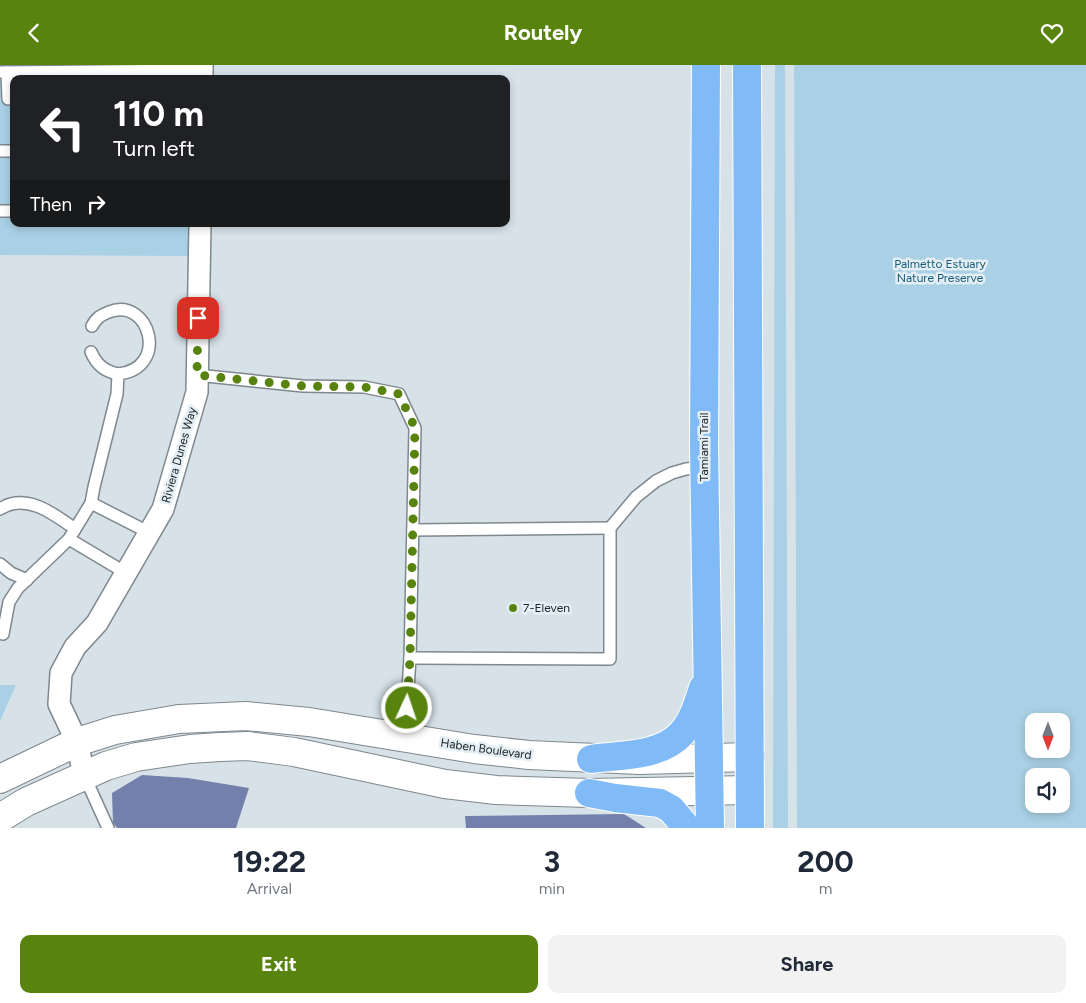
<!DOCTYPE html>
<style>
body{margin:0;font-family:Figtree,sans-serif;background:#f2f2f3;color:#1f2937;height:100vh;display:flex;flex-direction:column;font-size:19px;white-space:nowrap}
*{box-sizing:border-box;margin:0}
p{font-size:16px;color:#747a83}
.icon{flex:none;width:28px;height:28px;fill:none;stroke:currentColor;stroke-width:2;stroke-linecap:round;stroke-linejoin:round}
.map{position:relative;height:763px;overflow:hidden}
.drawer{display:flex;flex-direction:column;background:#fff;flex:1}
.drawer>*{flex:none}
.top-card{position:absolute;left:10px;top:10px;width:500px;height:152px;border-radius:10px;box-shadow:0 2px 8px #0003;background:#202124;color:#fff;overflow:hidden}
.needle{width:32px;rotate:180deg}
.buttons{position:absolute;left:1025px;top:648px;display:grid;gap:10px}
.buttons a{display:grid;place-items:center;width:45px;height:45px;border-radius:10px;background:#fff;box-shadow:0 2px 8px #0003;font-size:25px}
.pin{position:absolute;display:grid;place-items:center;width:42px;height:42px;color:#fff;margin:-21px;border-radius:10px;box-shadow:0 2px 8px #0006}
.me{position:absolute;width:55px;margin:-28px;rotate:3deg;stroke-linejoin:round;filter:drop-shadow(0 0 4px #0008)}
.turn{display:flex;align-items:center;gap:18px;height:105px;padding:0 20px;font-size:22px}
.turn .icon{width:65px;height:65px;stroke-width:2.5}
.turn b{display:block;font-size:35px;line-height:42px}
.then{display:flex;align-items:center;height:48px;padding:0 20px;background:#0003;gap:10px;font-size:19px}
.eta{display:flex;justify-content:space-evenly;align-items:center;height:85px;text-align:center}
.eta b{font-size:30px;font-weight:700;line-height:35px}
.primary-button{display:flex;gap:10px;margin-top:auto;padding:10px 20px}
.primary-button a{flex:1;height:58px;border-radius:10px;background:#58830f;color:#fff;font-size:20px;font-weight:700;line-height:58px;text-align:center}
.primary-button a+a{background:#f2f2f3;color:#1f2937}
header{display:flex;justify-content:space-between;align-items:center;height:65px;padding:0 20px;background:#58830f;color:#fff;font-size:22px;font-weight:700}
.map>svg:first-child{display:block}
.green{fill:#aad0e5;fill-rule:evenodd}
.water{fill:#7480ac}
.lines{fill:none;stroke-linecap:round;stroke-linejoin:round}
.service-casing{stroke:#7e888e;stroke-width:14}
.minor-casing{stroke:#7e888e;stroke-width:24}
.tertiary-casing{stroke:#7e888e;stroke-width:30}
.trunk-casing{stroke:#fff;stroke-width:30}
.service{stroke:#fff;stroke-width:11}
.minor{stroke:#fff;stroke-width:21}
.tertiary{stroke:#fff;stroke-width:28}
.trunk{stroke:#80baf7;stroke-width:28}
.route{stroke:#58830f;stroke-width:9;stroke-dasharray:0 16.2}
.poi-dot{fill:#58830f;stroke:#e3eff5;stroke-width:2}
.labels{text-anchor:middle;dominant-baseline:central;stroke-width:5;stroke-linejoin:round;paint-order:stroke}
.park-label{font-size:12px;fill:#195b78;stroke:#e3eff5}
.street-label{font-size:12px;fill:#212527;stroke:#e3eff5}
.poi-label{font-size:12px;fill:#212527;stroke:#e3eff5;text-anchor:start}
</style>
<header><svg class="icon" aria-label="back" viewBox="0 0 24 24"><path d="M15 5l-7 7 7 7"/></svg>Routely<svg class="icon" aria-label="heart" viewBox="0 0 24 24"><path d="M12 20l-8-8c-3-5 5-10 8-4 3-6 11-1 8 4z"/></svg></header>
<div class="map">
<svg width="1086" height="763" viewBox="0 0 1086 763">
<rect width="100%" height="100%" fill="#d6e2e8"/>
<g class="green">
<polygon points="0,0 192,0 192,14 14,14 14,159 189,159 189,191 0,190"/>
<polygon points="775,0 785,0 788,763 773,763"/>
<path d="M794 0H1086V763H797ZM1061 656V684H1034V656ZM1061 711V739H1034V711Z"/>
<polygon points="0,620 16,620 0,656"/>
</g>
<g class="water">
<polygon points="142,710 188,713 249,723 236,763 117,763 113,758 112,728"/>
<polygon points="624,749 646,763 466,763 465,751"/>
</g>
<g class="lines">
<defs>
<g id="service">
<polyline points="0,7 202,5"/>
<polyline points="7,7 8,34"/>
<polyline points="0,86 14,86"/>
<polyline points="0,146 14,146"/>
<path d="M91 287C97 300 104 306 118 309"/>
<polyline points="197,310 303,321 364,322 399,329 415,363 410,593 405,671"/>
<polyline points="91,438 150,468"/>
<path d="M0 444C26 427 54 449 75 464"/>
<polyline points="413,465 610,463"/>
<polyline points="69,474 126,508"/>
<polyline points="0,499 11,508 27,515"/>
<path d="M3 569 9 537 18 523 69 474 91 438 94 422 117 329 118 309C170 304 150 231 109 247 101 250 96 253 92 261"/>
<polyline points="410,593 610,594 610,463 636,432 656,416 672,408 686,404 704,402"/>
<polyline points="84,710 108,763"/>
</g>
<g id="minor">
<polyline points="202,14 202,0"/>
<polyline points="84,710 77,677 59,639 61,608 75,582 97,558 163,444 197,327 200,159"/>
</g>
<g id="tertiary">
<polyline points="0,714 77,677 115,665 179,654 246,651 309,657 474,684 529,690 640,695 750,692"/>
<polyline points="0,753 26,737 106,701 136,692 190,684 220,682 248,681 294,687 445,719 496,725 589,728 749,725"/>
</g>
<g id="trunk">
<polyline points="706,0 704,381 710,763"/>
<polyline points="747,0 750,763"/>
<path d="M591 694C620 690 661 692 682 668 693 656 698 638 703 623"/>
<polyline points="589,728 615,733 660,738 671,744 687,763"/>
</g>
</defs>
<use href="#service" class="service-casing"/>
<use href="#minor" class="minor-casing"/>
<use href="#tertiary" class="tertiary-casing"/>
<use href="#trunk" class="trunk-casing"/>
<use href="#service" class="service"/>
<use href="#minor" class="minor"/>
<use href="#tertiary" class="tertiary"/>
<use href="#trunk" class="trunk"/>
</g>
<g class="lines">
<polyline class="route" points="198,253 197,310 303,321 364,322 399,329 415,363 410,593 407,643"/>
</g>
<circle class="poi-dot" cx="513" cy="543" r="5"/>
<g class="labels">
<g class="park-label">
<text x="940" y="199">Palmetto Estuary<tspan x="940" dy="14">Nature Preserve</tspan></text>
</g>
<g class="street-label">
<text transform="translate(704 382) rotate(-90)">Tamiami Trail</text>
<text transform="translate(179 390) rotate(-74)">Riviera Dunes Way</text>
<text transform="translate(486 684) rotate(8)">Haben Boulevard</text>
</g>
<g class="poi-label">
<text x="523" y="543">7-Eleven</text>
</g>
</g>
</svg>
<div class="buttons">
<a><svg class="needle" viewBox="-14 -14 28 28"><path d="M0-13l5 13h-10z" fill="#e53935"/><path d="M0 13l5-13h-10z" fill="#747a83"/></svg></a>
<a><svg class="icon" aria-label="sound" viewBox="0 0 24 24"><path d="M4 9h4l5-4v14l-5-4H4zM17 9q2 3 0 6"/></svg></a>
</div>
<div class="pin" style="left:198px;top:253px;background:#d93025"><svg class="icon" aria-label="arrive" viewBox="0 0 24 24"><path d="M6 21V4h12l-3 4 3 4H6"/></svg></div>
<svg class="me" style="left:407px;top:643px" viewBox="-20 -20 40 40"><circle r="17" fill="#58830f" stroke="#fff" stroke-width="3"/><path d="M0-11L8 9 0 5-8 9z" fill="#fff"/></svg>
<div class="top-card">
<div class="turn"><svg class="icon" aria-label="left" viewBox="0 0 24 24"><path d="M17 20v-9H6M10 6l-5 5 5 5"/></svg><div><b>110 m</b>Turn left</div></div>
<div class="then">Then<svg class="icon" aria-label="right" viewBox="0 0 24 24"><path d="M7 20v-9h11M14 6l5 5-5 5"/></svg></div>
</div>
</div>
<section class="drawer">
<div class="eta">
<div><b>19:22</b><p>Arrival</p></div>
<div><b>3</b><p>min</p></div>
<div><b>200</b><p>m</p></div>
</div>
<div class="primary-button"><a>Exit</a><a>Share</a></div>
</section>
